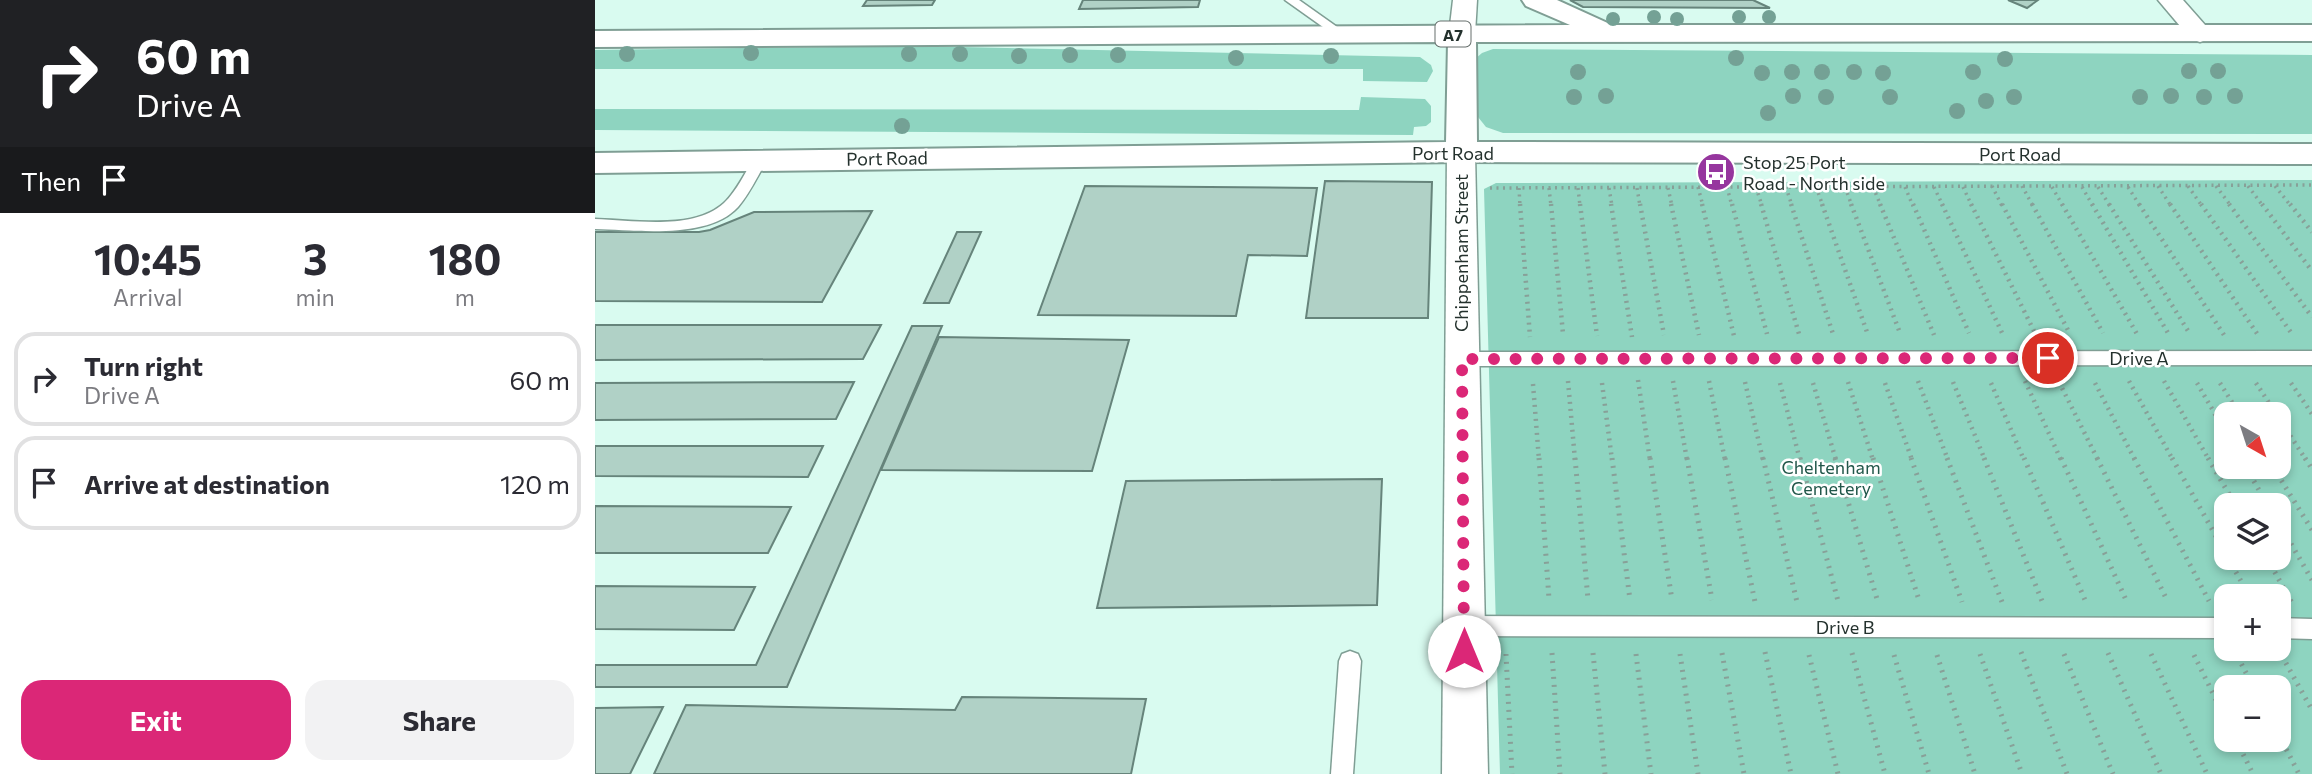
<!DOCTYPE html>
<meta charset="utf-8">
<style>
body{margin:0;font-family:Commissioner,sans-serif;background:#f2f2f3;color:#2b2b33;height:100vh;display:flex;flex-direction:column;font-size:26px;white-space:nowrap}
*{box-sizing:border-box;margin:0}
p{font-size:23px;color:#7c7c81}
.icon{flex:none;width:38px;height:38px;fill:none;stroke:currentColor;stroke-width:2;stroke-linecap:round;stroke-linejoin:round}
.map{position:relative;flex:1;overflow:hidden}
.details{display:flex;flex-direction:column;background:#fff;width:595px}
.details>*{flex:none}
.guide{background:#202124;color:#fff;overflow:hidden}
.needle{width:46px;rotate:141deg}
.tools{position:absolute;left:1619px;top:402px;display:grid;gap:14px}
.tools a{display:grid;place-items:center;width:77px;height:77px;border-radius:14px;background:#fff;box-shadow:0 4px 10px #0003;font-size:35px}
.pin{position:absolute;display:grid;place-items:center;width:60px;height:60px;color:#fff;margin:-30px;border:4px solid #fff;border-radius:50%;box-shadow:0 2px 7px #0007}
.me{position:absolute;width:77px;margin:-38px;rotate:0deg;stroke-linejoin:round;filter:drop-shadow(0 0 5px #0008)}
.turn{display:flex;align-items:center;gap:24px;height:147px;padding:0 21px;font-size:32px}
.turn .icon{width:91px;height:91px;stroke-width:2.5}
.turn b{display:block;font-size:49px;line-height:60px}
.then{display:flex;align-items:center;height:66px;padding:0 21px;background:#0003;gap:14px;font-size:26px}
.eta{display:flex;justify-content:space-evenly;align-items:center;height:119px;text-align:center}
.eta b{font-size:42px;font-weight:700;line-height:49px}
.button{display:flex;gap:14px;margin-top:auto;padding:14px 21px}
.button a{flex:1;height:80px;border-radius:21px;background:#db2777;color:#fff;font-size:28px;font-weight:700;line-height:80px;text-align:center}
.button a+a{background:#f2f2f3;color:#2b2b33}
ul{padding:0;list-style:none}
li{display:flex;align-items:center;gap:21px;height:94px;margin:0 14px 10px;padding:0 7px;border:4px solid #e1e1e2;border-radius:21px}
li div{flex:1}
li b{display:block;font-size:26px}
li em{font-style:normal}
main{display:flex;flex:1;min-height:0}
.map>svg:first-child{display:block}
.green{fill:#8ed4c0;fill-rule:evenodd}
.building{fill:#b0d1c6;stroke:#66847b;stroke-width:2}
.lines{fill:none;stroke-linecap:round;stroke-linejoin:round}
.service-casing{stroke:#7f9e94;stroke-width:3}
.minor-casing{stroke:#7f9e94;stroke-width:3}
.trunk-casing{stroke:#7f9e94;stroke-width:4}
.path-far2{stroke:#88a098;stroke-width:3.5;stroke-dasharray:2 4.5;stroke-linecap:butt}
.path-far1{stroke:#88a098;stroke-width:4.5;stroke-dasharray:2 5;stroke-linecap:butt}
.path{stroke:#88a098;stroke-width:5;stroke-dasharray:2 6;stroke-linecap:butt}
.service{fill:#fff;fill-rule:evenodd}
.minor{fill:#fff;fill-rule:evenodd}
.trunk{fill:#fff;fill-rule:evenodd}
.tree{fill:#74a195}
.route{stroke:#db2777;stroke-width:12;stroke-dasharray:0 21.6}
.labels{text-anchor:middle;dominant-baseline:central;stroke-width:5;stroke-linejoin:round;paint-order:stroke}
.shield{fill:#fff;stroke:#666f6c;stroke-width:2}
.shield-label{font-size:16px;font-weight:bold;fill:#24312d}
.street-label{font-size:18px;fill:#24312d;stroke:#fff}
.poi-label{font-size:18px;fill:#24312d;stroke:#fff;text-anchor:start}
.park-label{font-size:18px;fill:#21574a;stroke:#fff}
</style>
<main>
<section class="details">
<div class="guide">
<div class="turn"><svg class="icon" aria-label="right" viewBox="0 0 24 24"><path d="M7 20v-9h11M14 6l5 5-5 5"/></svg><div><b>60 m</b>Drive A</div></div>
<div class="then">Then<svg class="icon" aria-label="arrive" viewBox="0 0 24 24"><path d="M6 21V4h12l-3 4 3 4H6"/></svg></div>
</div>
<div class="eta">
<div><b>10:45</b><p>Arrival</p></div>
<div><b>3</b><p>min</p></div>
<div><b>180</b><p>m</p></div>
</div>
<ul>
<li><svg class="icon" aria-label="right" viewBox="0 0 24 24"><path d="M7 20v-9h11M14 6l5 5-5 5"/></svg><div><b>Turn right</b><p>Drive A</p></div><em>60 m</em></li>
<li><svg class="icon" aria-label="arrive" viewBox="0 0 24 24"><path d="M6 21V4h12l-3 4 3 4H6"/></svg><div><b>Arrive at destination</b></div><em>120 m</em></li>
</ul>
<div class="button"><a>Exit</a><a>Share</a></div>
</section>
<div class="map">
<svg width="1717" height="774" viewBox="0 0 1717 774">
<rect width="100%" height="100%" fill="#d9fbf0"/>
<g class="green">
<polygon points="318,46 825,57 836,65 838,71 832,82 768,81 768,69 0,69 0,50"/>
<polygon points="898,49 1717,55 1717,134 908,133 891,127 883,117 880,59 887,53"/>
<polygon points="766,97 830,99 836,106 836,122 831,126 819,127 818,135 0,130 0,109 764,110"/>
<path d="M1717 180V774H905L889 189 901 183ZM1631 415H1684V467H1631ZM1631 506H1684V558H1631ZM1631 597H1684V649H1631ZM1631 688H1684V740H1631Z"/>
</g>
<g class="building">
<polygon points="272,0 340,0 337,5 268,6"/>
<polygon points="488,0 605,0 603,7 484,9"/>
<polygon points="975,0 1158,0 1175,8 988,7"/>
<polygon points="1413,0 1443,0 1432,8"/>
<polygon points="730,181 837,182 833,318 711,318"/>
<polygon points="490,186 722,188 712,256 653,255 641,316 443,315"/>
<polygon points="277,211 227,302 0,301 0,232 104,232 115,230 159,212"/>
<polygon points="362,232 386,232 354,303 329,303"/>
<polygon points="0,325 286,325 268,359 0,360"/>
<polygon points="317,326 347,326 192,687 0,687 0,665 161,665"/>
<polygon points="344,337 534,340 497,471 286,470"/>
<polygon points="259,382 241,419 0,420 0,383"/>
<polygon points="0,446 228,446 213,477 0,476"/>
<polygon points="787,479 782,605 502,608 531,481"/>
<polygon points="0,506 196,507 173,553 0,553"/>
<polygon points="0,586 160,587 139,630 0,629"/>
<polygon points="367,697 551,699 536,774 59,774 91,705 360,710"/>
<polygon points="68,707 35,774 0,774 0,708"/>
</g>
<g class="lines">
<defs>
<g id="service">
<polygon points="690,0 704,0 752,34 746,38 742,37"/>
<path d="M165 155 172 160C163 175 155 193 143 207 113 240 41 230 0 229V219C39 220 98 231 129 203 142 191 150 172 160 157Z"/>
<polygon points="1717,351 1717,365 867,366 861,364 858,359 861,354 867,352"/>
<polygon points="869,616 1631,618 1631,638 869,636 862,633 859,626 862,619"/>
<polygon points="1684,618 1717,619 1717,639 1684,638"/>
<polygon points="755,651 763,654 766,661 758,774 736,774 744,661 747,654"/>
</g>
<g id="minor">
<polygon points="858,0 882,0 880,34 876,39 867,42 858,39 854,34"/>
<polygon points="1563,0 1588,0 1618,34 1614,39 1605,42 1596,39"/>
<polygon points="866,143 876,145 880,152 893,774 847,774 852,152 856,145"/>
</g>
<polygon id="trunk" points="927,0 962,0 1017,25 1717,25 1717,41 881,42 882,142 1717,144 1717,164 866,162 0,173 0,153 851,142 853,42 0,47 0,31 975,25 931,6"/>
</defs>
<use href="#service" class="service-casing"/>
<use href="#minor" class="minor-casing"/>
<use href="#trunk" class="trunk-casing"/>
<g class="path-far2">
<polyline points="1397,186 1407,206"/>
<polyline points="1427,186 1438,206"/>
<polyline points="1563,186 1576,206"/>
<polyline points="1593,186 1607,206"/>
<polyline points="1621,186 1636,206"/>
<polyline points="1653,186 1668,206"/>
<polyline points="1680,186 1696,206"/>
<polyline points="1103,187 1108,206"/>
<polyline points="1132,187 1137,206"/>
<polyline points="1161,187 1167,206"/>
<polyline points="1191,187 1197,206"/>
<polyline points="1221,187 1228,206"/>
<polyline points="1250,187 1257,206"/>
<polyline points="1278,187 1286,206"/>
<polyline points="1310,187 1318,206"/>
<polyline points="1339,187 1348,206"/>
<polyline points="1368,187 1377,206"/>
<polyline points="1457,187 1468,206"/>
<polyline points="1487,187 1498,206"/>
<polyline points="1503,187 1515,206"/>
<polyline points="1533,187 1545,206"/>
<polyline points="895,188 1717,185"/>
<polyline points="924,188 925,206"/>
<polyline points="954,188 956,206"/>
<polyline points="983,188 985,206"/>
<polyline points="1014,188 1017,206"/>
<polyline points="1042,188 1045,206"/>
<polyline points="1073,188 1077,206"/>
</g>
<g class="path-far1">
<polyline points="925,204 935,337"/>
<polyline points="956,204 968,334"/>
<polyline points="985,204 1002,336"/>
<polyline points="1016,204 1037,337"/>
<polyline points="1045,204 1069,335"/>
<polyline points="1076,204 1104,335"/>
<polyline points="1107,204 1139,336"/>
<polyline points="1137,204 1172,334"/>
<polyline points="1166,204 1204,334"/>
<polyline points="1196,204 1238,334"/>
<polyline points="1227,204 1273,335"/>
<polyline points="1256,204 1305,333"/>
<polyline points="1285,204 1339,335"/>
<polyline points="1318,204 1374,333"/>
<polyline points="1347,204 1408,335"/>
<polyline points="1376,204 1440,333"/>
<polyline points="1407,204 1475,334"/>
<polyline points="1437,204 1508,333"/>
<polyline points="1467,204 1542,334"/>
<polyline points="1497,204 1573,333"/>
<polyline points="1514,204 1595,334"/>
<polyline points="1544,204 1629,335"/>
<polyline points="1575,204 1663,335"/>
<polyline points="1606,204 1697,334"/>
<polyline points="1634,204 1717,317"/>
<polyline points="1667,204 1717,271"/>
<polyline points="1695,204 1717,232"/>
<polyline points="1043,380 1055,460"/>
<polyline points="973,381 980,460"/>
<polyline points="1078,381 1092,460"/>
<polyline points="1114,381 1130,460"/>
<polyline points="1323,381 1353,460"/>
<polyline points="1430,381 1466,460"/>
<polyline points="1534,381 1578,460"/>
<polyline points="1569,381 1614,460"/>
<polyline points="1150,382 1168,460"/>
<polyline points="1253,382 1278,460"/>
<polyline points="1358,382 1390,460"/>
<polyline points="1464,382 1503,460"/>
<polyline points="1007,383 1017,460"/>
<polyline points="1185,383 1205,460"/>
<polyline points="1218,383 1241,460"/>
<polyline points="1290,383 1317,460"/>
<polyline points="1396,383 1429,460"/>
<polyline points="1500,383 1540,460"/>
<polyline points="1602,383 1631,433"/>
<polyline points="1625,383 1645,415"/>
<polyline points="1661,383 1682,415"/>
<polyline points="1696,383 1717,414"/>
<polyline points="938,384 944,460"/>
<polyline points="1684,418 1711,460"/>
</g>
<g class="path">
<polyline points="944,458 954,599"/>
<polyline points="980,458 993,599"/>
<polyline points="1017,458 1035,600"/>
<polyline points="1055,458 1077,600"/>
<polyline points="1092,458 1117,600"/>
<polyline points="1130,458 1160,602"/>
<polyline points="1168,458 1202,602"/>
<polyline points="1205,458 1243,601"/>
<polyline points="1240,458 1282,599"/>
<polyline points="1278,458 1324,600"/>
<polyline points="1316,458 1367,602"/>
<polyline points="1352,458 1407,602"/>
<polyline points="1389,458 1447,601"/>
<polyline points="1429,458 1490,600"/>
<polyline points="1466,458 1532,602"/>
<polyline points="1502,458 1572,600"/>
<polyline points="1539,458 1614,601"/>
<polyline points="1577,458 1631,554"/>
<polyline points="1613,458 1641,506"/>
<polyline points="1710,458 1717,469"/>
<polyline points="1651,467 1673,506"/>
<polyline points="1678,467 1717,530"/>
<polyline points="1684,523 1717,580"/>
<polyline points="1633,558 1655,597"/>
<polyline points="1672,558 1697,603"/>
<polyline points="1639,650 1659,688"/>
<polyline points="1170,652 1196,774"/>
<polyline points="1426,652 1472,774"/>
<polyline points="957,653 965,774"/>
<polyline points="998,653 1010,774"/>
<polyline points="1127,653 1149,774"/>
<polyline points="1257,653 1290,774"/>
<polyline points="1513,653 1566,774"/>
<polyline points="911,654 917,774"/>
<polyline points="1041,654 1056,774"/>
<polyline points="1085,654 1103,774"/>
<polyline points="1385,654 1427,774"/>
<polyline points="1469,654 1518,774"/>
<polyline points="1556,654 1612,774"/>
<polyline points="1214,655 1243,774"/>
<polyline points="1299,655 1334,774"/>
<polyline points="1342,655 1380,774"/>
<polyline points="1599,655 1631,720"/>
<polyline points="1687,656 1717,710"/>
<polyline points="1684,735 1704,774"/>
<polyline points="1641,740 1658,774"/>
</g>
<use href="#service" class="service"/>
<use href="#minor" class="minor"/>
<use href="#trunk" class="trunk"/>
</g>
<g class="tree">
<circle cx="1059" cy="17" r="7"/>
<circle cx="1144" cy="17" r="7"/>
<circle cx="1174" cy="17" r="7"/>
<circle cx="1018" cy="19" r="7"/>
<circle cx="1082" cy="19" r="7"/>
<circle cx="156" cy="53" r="8"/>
<circle cx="32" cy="54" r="8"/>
<circle cx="314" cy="54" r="8"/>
<circle cx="365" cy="54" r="8"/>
<circle cx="475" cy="55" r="8"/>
<circle cx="523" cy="55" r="8"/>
<circle cx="424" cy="56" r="8"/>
<circle cx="736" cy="56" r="8"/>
<circle cx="641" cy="58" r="8"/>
<circle cx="1141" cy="58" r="8"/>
<circle cx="1410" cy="59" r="8"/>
<circle cx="1594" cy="71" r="8"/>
<circle cx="1623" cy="71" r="8"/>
<circle cx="983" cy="72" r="8"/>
<circle cx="1197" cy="72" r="8"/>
<circle cx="1227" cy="72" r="8"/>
<circle cx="1259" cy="72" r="8"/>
<circle cx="1378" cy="72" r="8"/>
<circle cx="1167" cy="73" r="8"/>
<circle cx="1288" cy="73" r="8"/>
<circle cx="1011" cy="96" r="8"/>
<circle cx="1198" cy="96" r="8"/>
<circle cx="1576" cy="96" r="8"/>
<circle cx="1640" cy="96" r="8"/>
<circle cx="979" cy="97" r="8"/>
<circle cx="1231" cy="97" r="8"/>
<circle cx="1295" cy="97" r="8"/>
<circle cx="1419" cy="97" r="8"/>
<circle cx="1545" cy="97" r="8"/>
<circle cx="1609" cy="97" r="8"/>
<circle cx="1391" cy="101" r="8"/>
<circle cx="1362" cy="111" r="8"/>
<circle cx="1173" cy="113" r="8"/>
<circle cx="307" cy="126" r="8"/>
</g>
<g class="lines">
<polyline class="route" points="869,651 867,359 1453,358"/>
</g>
<defs>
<symbol id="bus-disc" viewBox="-11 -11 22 22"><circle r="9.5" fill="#96369e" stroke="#fff"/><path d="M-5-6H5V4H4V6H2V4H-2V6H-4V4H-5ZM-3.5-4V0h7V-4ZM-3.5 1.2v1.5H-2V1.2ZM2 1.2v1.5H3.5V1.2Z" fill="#fff"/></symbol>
</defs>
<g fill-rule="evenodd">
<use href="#bus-disc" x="1099" y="150" width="44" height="44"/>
</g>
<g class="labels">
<rect class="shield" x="840.5" y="21.5" width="35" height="25" rx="5"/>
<g class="shield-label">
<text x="858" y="34">A7</text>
</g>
<g class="street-label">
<text x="858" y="153">Port Road</text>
<text x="1425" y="154">Port Road</text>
<text transform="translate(292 158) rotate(-1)">Port Road</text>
<text transform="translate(866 253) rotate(-90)">Chippenham Street</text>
<text x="1544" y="358">Drive A</text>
<text x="1250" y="627">Drive B</text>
</g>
<g class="poi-label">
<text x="1148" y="162">Stop 25 Port<tspan x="1148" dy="21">Road - North side</tspan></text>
</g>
<g class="park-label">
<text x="1236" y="467">Cheltenham<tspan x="1236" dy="21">Cemetery</tspan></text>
</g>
</g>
</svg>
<div class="tools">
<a><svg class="needle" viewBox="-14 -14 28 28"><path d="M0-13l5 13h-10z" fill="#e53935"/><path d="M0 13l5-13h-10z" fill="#7c7c81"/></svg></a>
<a><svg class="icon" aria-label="layers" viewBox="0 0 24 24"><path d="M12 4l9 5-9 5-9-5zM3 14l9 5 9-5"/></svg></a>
<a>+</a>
<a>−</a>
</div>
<div class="pin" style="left:1453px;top:358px;background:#d93025"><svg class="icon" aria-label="arrive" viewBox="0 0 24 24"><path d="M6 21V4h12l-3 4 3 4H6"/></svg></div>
<svg class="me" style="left:869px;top:651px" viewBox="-20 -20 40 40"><circle r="19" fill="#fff"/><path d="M0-13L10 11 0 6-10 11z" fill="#db2777"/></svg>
</div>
</main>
